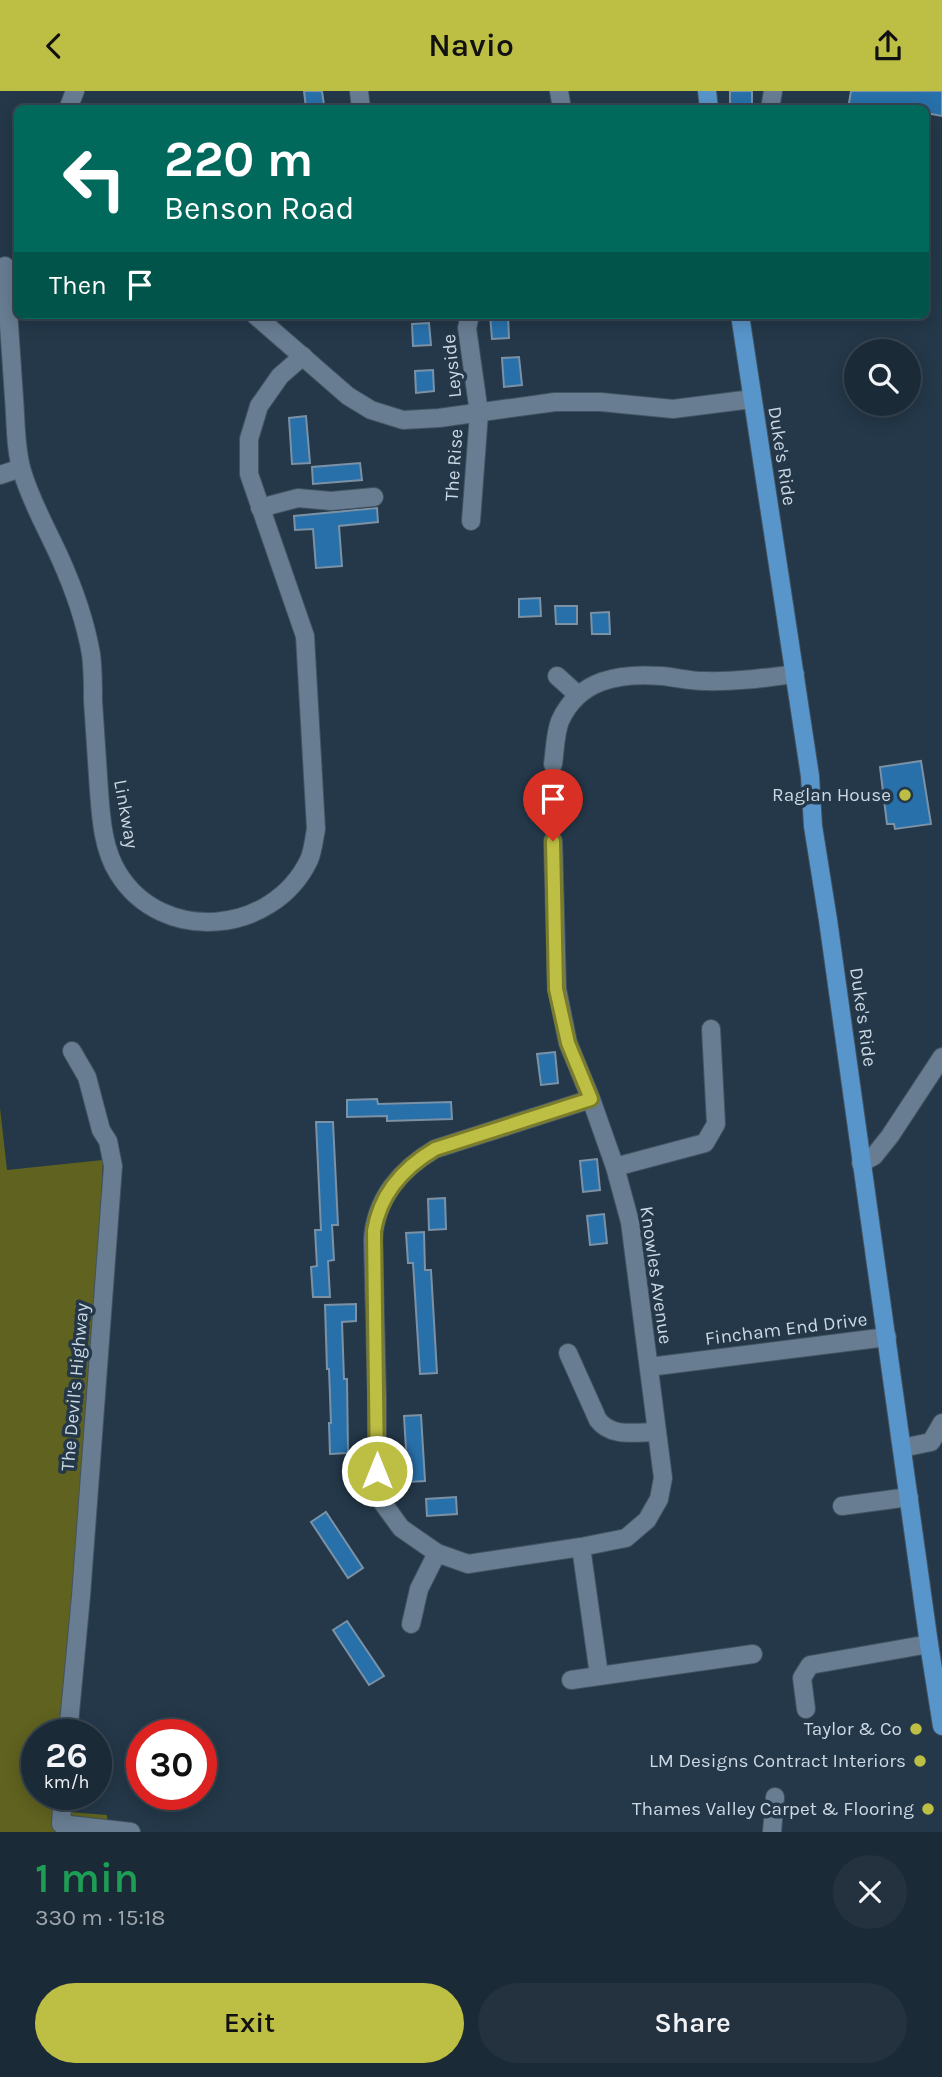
<!DOCTYPE html>
<meta charset="utf-8">
<style>
body{margin:0;font-family:Karla,sans-serif;background:#24323f;color:#f1f3f6;height:100vh;display:flex;flex-direction:column;font-size:26px;white-space:nowrap}
*{box-sizing:border-box;margin:0}
p{font-size:23px;color:#a0a7ad}
.icon{flex:none;width:38px;height:38px;fill:none;stroke:currentColor;stroke-width:2;stroke-linecap:round;stroke-linejoin:round}
.map{position:relative;height:1741px;overflow:hidden}
.details{display:flex;flex-direction:column;background:#1b2a37;flex:1}
.details>*{flex:none}
.banner{position:absolute;left:14px;top:14px;width:915px;height:214px;border-radius:10px;box-shadow:0 4px 18px #0003,0 0 0 2px #394652;background:#00695c;color:#fff;overflow:hidden}
.fabs{position:absolute;left:844px;top:248px;display:grid;gap:14px}
.fabs a{display:grid;place-items:center;width:77px;height:77px;border-radius:50%;background:#1b2a37;box-shadow:0 4px 18px #0003,0 0 0 2px #394652;font-size:35px}
.speed{position:absolute;left:21px;top:1628px;display:flex;gap:14px;font-size:35px;font-weight:700;text-align:center}
.speed>*{display:grid;place-content:center;width:91px;height:91px;border-radius:50%;background:#1b2a37;box-shadow:0 4px 18px #0003,0 0 0 2px #394652;line-height:1}
.speed small{font-size:18px;font-weight:400}
.speed .limit{border:10px solid #d22;background:#fff;color:#111}
.pin{position:absolute;display:grid;place-items:center;width:60px;height:60px;color:#fff;margin:-72px -30px;border-radius:50% 50% 50% 0;rotate:-45deg;box-shadow:0 0 7px #0007}
.pin .icon{rotate:45deg}
.me{position:absolute;width:77px;margin:-38px;rotate:0deg;stroke-linejoin:round;filter:drop-shadow(0 0 5px #0008)}
.turn{display:flex;align-items:center;gap:24px;height:147px;padding:0 35px;font-size:32px}
.turn .icon{width:91px;height:91px;stroke-width:2.5}
.turn b{display:block;font-size:49px;line-height:60px}
.then{display:flex;align-items:center;height:66px;padding:0 35px;background:#0003;gap:14px;font-size:26px}
.round{display:grid;place-items:center;flex:none;width:74px;height:74px;border-radius:37px;background:#24323f}
.headline{display:flex;align-items:center;justify-content:space-between;height:119px;padding:0 35px}
h1{font-size:42px;font-weight:600;line-height:52px;color:#1e9e55}
.cta{display:flex;gap:14px;margin-top:auto;padding:14px 35px}
.cta a{flex:1;height:80px;border-radius:42px;background:#bcbf44;color:#111;font-size:28px;font-weight:600;line-height:80px;text-align:center}
.cta a+a{background:#24323f;color:#f1f3f6}
header{display:flex;justify-content:space-between;align-items:center;height:91px;padding:0 35px;background:#bcbf44;color:#111;font-size:32px;font-weight:600}
.map>svg:first-child{display:block}
.green{fill:#606220}
.building{fill:#2870aa;stroke:#7a91a6;stroke-width:2}
.lines{fill:none;stroke-linecap:round;stroke-linejoin:round}
.minor-casing{stroke:#425361;stroke-width:20}
.major-casing{stroke:#425361;stroke-width:20}
.minor{stroke:#687d92;stroke-width:18}
.major{stroke:#5895ca;stroke-width:18}
.route-casing{stroke:#7a7c2c;stroke-width:18}
.route{stroke:#bcbf44;stroke-width:12}
.poi-dot{fill:#bcbf44;stroke:#243849;stroke-width:2.5}
.labels{text-anchor:middle;dominant-baseline:central;stroke-width:7;stroke-linejoin:round;paint-order:stroke}
.street-label{font-size:19px;fill:#ccd8e3;stroke:#243849}
.poi-label{font-size:19px;fill:#ccd8e3;stroke:#243849;text-anchor:end}
</style>
<header><svg class="icon" aria-label="back" viewBox="0 0 24 24"><path d="M15 5l-7 7 7 7"/></svg>Navio<svg class="icon" aria-label="share" viewBox="0 0 24 24"><path d="M12 15V3M7 8l5-5 5 5M5 13v7h14v-7"/></svg></header>
<div class="map">
<svg width="942" height="1741" viewBox="0 0 942 1741">
<rect width="100%" height="100%" fill="#243849"/>
<polygon class="green" points="0,1017 7,1079 103,1069 73,1643 37,1643 37,1703 70,1703 69,1721 107,1724 107,1741 0,1741"/>
<g class="building">
<polygon points="304,0 322,0 324,14 306,17"/>
<rect x="730" y="0" width="22" height="18"/>
<polygon points="851,0 942,0 942,25 926,22 926,18 902,18 876,13 875,18 848,18"/>
<polygon points="490,224 508,224 509,247 492,248"/>
<polygon points="429,232 431,254 413,255 412,233"/>
<polygon points="519,266 522,294 504,296 502,267"/>
<polygon points="433,279 434,300 416,302 415,280"/>
<polygon points="306,325 310,372 292,373 289,327"/>
<polygon points="360,372 362,389 313,393 312,376"/>
<polygon points="377,417 378,431 339,435 342,475 316,477 313,438 295,439 294,425"/>
<polygon points="540,507 541,525 519,526 519,508"/>
<polygon points="555,515 577,515 577,533 556,533"/>
<polygon points="609,521 610,543 592,543 591,522"/>
<polygon points="921,670 931,733 895,738 894,733 887,733 880,676"/>
<polygon points="555,961 558,992 541,994 537,963"/>
<polygon points="377,1008 378,1013 451,1011 452,1028 387,1030 387,1025 347,1026 347,1009"/>
<polygon points="316,1031 333,1031 338,1134 332,1134 334,1169 328,1170 330,1206 313,1206 311,1176 317,1175 315,1139 321,1139"/>
<polygon points="597,1068 600,1099 583,1101 580,1070"/>
<polygon points="445,1107 446,1138 429,1139 428,1108"/>
<polygon points="604,1123 607,1152 590,1154 587,1125"/>
<polygon points="424,1141 425,1179 431,1179 437,1282 420,1283 413,1172 408,1172 406,1142"/>
<polygon points="356,1213 356,1230 342,1231 344,1288 347,1288 348,1362 330,1363 329,1332 331,1332 329,1278 327,1278 325,1214"/>
<polygon points="421,1324 425,1390 408,1391 404,1325"/>
<polygon points="456,1406 457,1423 427,1425 426,1408"/>
<polygon points="326,1421 363,1477 348,1487 311,1431"/>
<polygon points="347,1530 384,1585 369,1594 333,1539"/>
</g>
<g class="lines">
<defs>
<g id="minor">
<polyline points="359,0 361,18"/>
<polyline points="559,0 562,18"/>
<polyline points="68,18 75,0"/>
<polyline points="770,18 773,0"/>
<path d="M5 175C8 219 11 263 14 307 16 331 15 357 22 380 31 411 47 438 60 467 74 498 85 529 91 563 93 578 93 595 93 610 95 640 97 670 99 700 101 727 103 758 118 782 162 854 273 844 309 769 313 760 314 748 316 738L305 545 249 383V348L259 315 280 285 303 265"/>
<polyline points="255,224 348,305 371,319 403,329 439,327 555,311 601,311 673,318 752,308"/>
<polyline points="470,224 467,237 479,322 471,430"/>
<polyline points="0,384 21,377"/>
<polyline points="260,417 298,407 331,410 374,406"/>
<polyline points="557,585 578,604"/>
<path d="M553 673C555 659 555 643 560 630 579 588 619 582 661 585 675 586 689 590 704 590 735 591 764 587 795 583"/>
<path d="M553 750 557 898 568 952 591 1008 615 1076 630 1131 663 1387 659 1408 647 1429 626 1447 581 1456 468 1473 437 1462 401 1437 377 1404V1306L373 1149C375 1108 401 1078 435 1058L591 1008"/>
<polyline points="861,1072 874,1065 890,1045 942,966"/>
<polyline points="615,1076 705,1052 716,1033 711,938"/>
<path d="M568 1262 598 1329C612 1347 636 1341 657 1341"/>
<polyline points="649,1276 887,1246"/>
<polyline points="902,1357 931,1351 942,1332"/>
<polyline points="842,1415 909,1406"/>
<polyline points="581,1456 599,1584"/>
<polyline points="411,1533 419,1498 437,1462"/>
<polyline points="571,1589 753,1563"/>
<polyline points="806,1618 802,1587 810,1574 929,1553"/>
<polyline points="68,1643 81,1505 113,1075 108,1050 101,1039 87,986 72,960"/>
<polyline points="63,1703 61,1733 131,1741"/>
<polyline points="772,1741 775,1706"/>
</g>
<g id="major">
<polyline points="707,0 709,18"/>
<polyline points="740,224 810,685 813,735 828,829 929,1553 942,1635"/>
</g>
</defs>
<use href="#minor" class="minor-casing"/>
<use href="#major" class="major-casing"/>
<use href="#minor" class="minor"/>
<use href="#major" class="major"/>
</g>
<g class="lines">
<defs>
<path id="route" d="M377 1380 374 1140C380 1103 403 1077 435 1058L591 1008 568 952 556 898 553 750"/>
</defs>
<use href="#route" class="route-casing"/>
<use href="#route" class="route"/>
</g>
<g class="poi-dot">
<circle cx="905" cy="704" r="7"/>
<circle cx="916" cy="1638" r="7"/>
<circle cx="920" cy="1670" r="7"/>
<circle cx="928" cy="1718" r="7"/>
</g>
<g class="labels">
<g class="street-label">
<text transform="translate(452 275) rotate(-96)">Leyside</text>
<text transform="translate(782 365) rotate(81)">Duke's Ride</text>
<text transform="translate(454 374) rotate(-86)">The Rise</text>
<text transform="translate(126 723) rotate(80)">Linkway</text>
<text transform="translate(863 926) rotate(82)">Duke's Ride</text>
<text transform="translate(656 1184) rotate(82)">Knowles Avenue</text>
<text transform="translate(786 1238) rotate(-7)">Fincham End Drive</text>
<text transform="translate(75 1296) rotate(-85)">The Devil's Highway</text>
</g>
<g class="poi-label">
<text x="891" y="704">Raglan House</text>
<text x="902" y="1638">Taylor &amp; Co</text>
<text x="906" y="1670">LM Designs Contract Interiors</text>
<text x="914" y="1718">Thames Valley Carpet &amp; Flooring</text>
</g>
</g>
</svg>
<div class="fabs">
<a><svg class="icon" aria-label="search" viewBox="0 0 24 24"><circle cx="10" cy="10" r="6"/><path d="M15 15l6 6"/></svg></a>
</div>
<div class="speed"><div>26<small>km/h</small></div><div class="limit">30</div></div>
<div class="pin" style="left:553px;top:750px;background:#d93025"><svg class="icon" aria-label="arrive" viewBox="0 0 24 24"><path d="M6 21V4h12l-3 4 3 4H6"/></svg></div>
<svg class="me" style="left:377px;top:1380px" viewBox="-20 -20 40 40"><circle r="17" fill="#bcbf44" stroke="#fff" stroke-width="3"/><path d="M0-11L8 9 0 5-8 9z" fill="#fff"/></svg>
<div class="banner">
<div class="turn"><svg class="icon" aria-label="left" viewBox="0 0 24 24"><path d="M17 20v-9H6M10 6l-5 5 5 5"/></svg><div><b>220 m</b>Benson Road</div></div>
<div class="then">Then<svg class="icon" aria-label="arrive" viewBox="0 0 24 24"><path d="M6 21V4h12l-3 4 3 4H6"/></svg></div>
</div>
</div>
<section class="details">
<div class="headline"><div><h1>1 min</h1><p>330 m · 15:18</p></div><a class="round"><svg class="icon" aria-label="close" viewBox="0 0 24 24"><path d="M6 6l12 12M18 6L6 18"/></svg></a></div>
<div class="cta"><a>Exit</a><a>Share</a></div>
</section>
